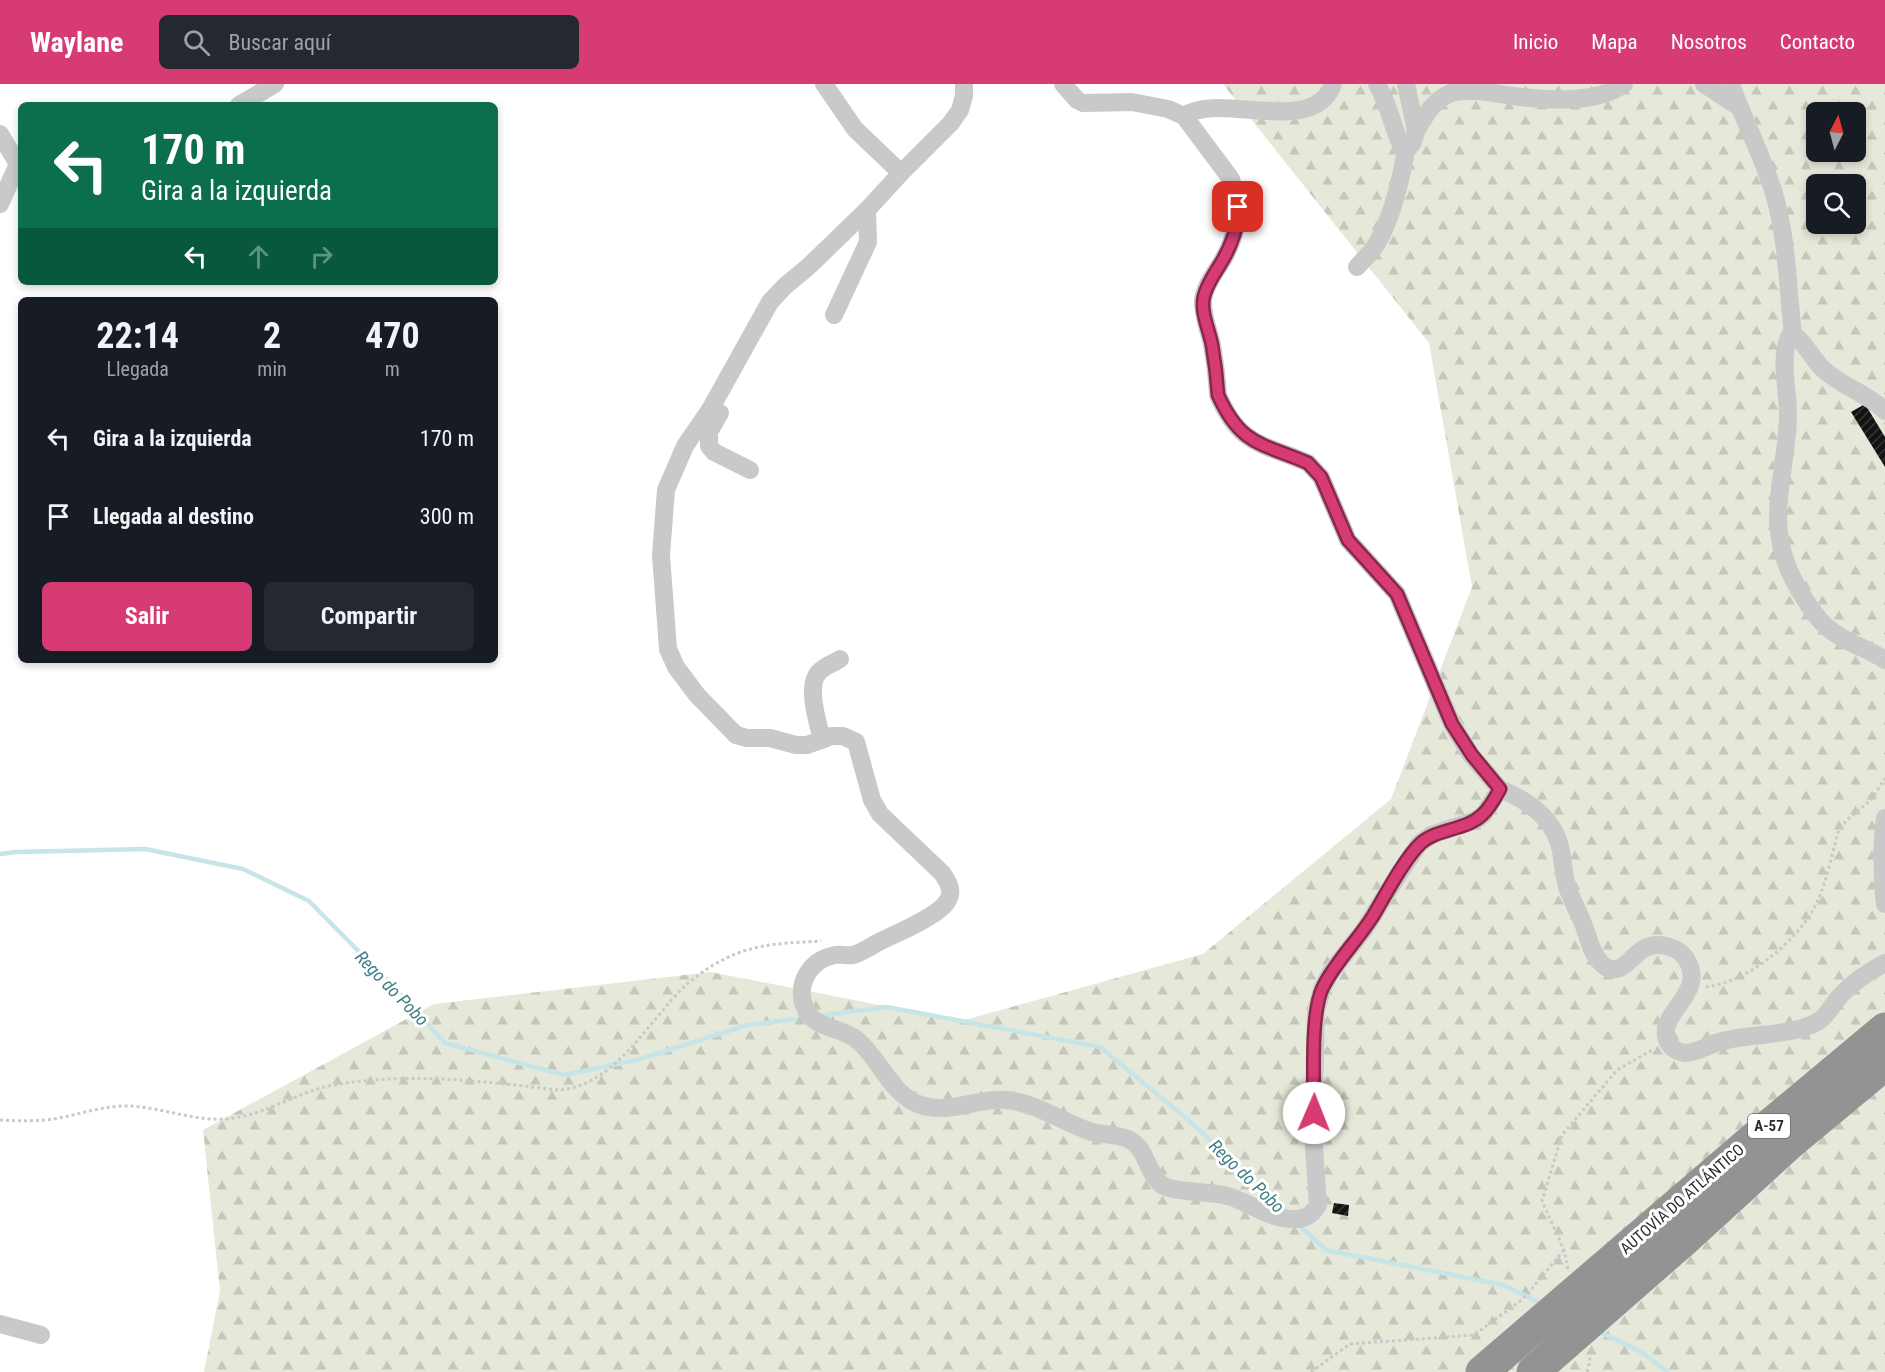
<!DOCTYPE html>
<html lang="es">
<meta charset="utf-8">
<style>
body{margin:0;font-family:"Roboto Condensed",sans-serif;background:#242831;color:#f1f3f6;height:100vh;display:flex;flex-direction:column;font-size:22px;white-space:nowrap}
*{box-sizing:border-box;margin:0}
p{font-size:20px;color:#9ea1a6}
.icon{flex:none;width:33px;height:33px;fill:none;stroke:currentColor;stroke-width:2;stroke-linecap:round;stroke-linejoin:round}
.map{position:relative;flex:1;overflow:hidden}
.details{position:absolute;left:18px;top:213px;width:480px;height:366px;display:flex;flex-direction:column;background:#171b24;border-radius:9px;box-shadow:0 3px 9px #0003}
.details>*{flex:none}
.hud{position:absolute;left:18px;top:18px;width:480px;height:183px;border-radius:9px;box-shadow:0 3px 9px #0003;background:#0b6e4f;color:#fff;overflow:hidden}
.needle{width:39px;rotate:6deg}
.controls{position:absolute;left:1806px;top:18px;display:grid;gap:12px}
.controls a{display:grid;place-items:center;width:60px;height:60px;border-radius:9px;background:#171b24;box-shadow:0 3px 9px #0003;font-size:30px}
.pin{position:absolute;display:grid;place-items:center;width:51px;height:51px;color:#fff;margin:-26px;border-radius:12px;box-shadow:0 3px 9px #0006}
.me{position:absolute;width:66px;margin:-33px;rotate:1deg;stroke-linejoin:round;filter:drop-shadow(0 0 4px #0008)}
.turn{display:flex;align-items:center;gap:21px;height:126px;padding:0 24px;font-size:27px}
.turn .icon{width:78px;height:78px;stroke-width:2.5}
.turn b{display:block;font-size:42px;line-height:51px}
.lanes{display:flex;align-items:center;height:57px;padding:0 24px;background:#0003;justify-content:center;gap:30px;direction:ltr}
.lanes .off{opacity:.35}
.eta{display:flex;justify-content:space-evenly;align-items:center;height:102px;text-align:center}
.eta b{font-size:36px;font-weight:700;line-height:42px}
.primary-button{display:flex;gap:12px;margin-top:auto;padding:12px 24px}
.primary-button a{flex:1;height:69px;border-radius:9px;background:#d63b73;color:#fff;font-size:24px;font-weight:700;line-height:69px;text-align:center}
.primary-button a+a{background:#242831;color:#f1f3f6}
ul{padding:0;list-style:none}
li{display:flex;align-items:center;gap:18px;height:78px;padding:0 24px}
li div{flex:1}
li b{display:block;font-size:22px}
li em{font-style:normal}
header{display:flex;align-items:center;gap:36px;box-sizing:border-box;height:84px;padding:0 30px;background:#d63b73;color:#fff}
header strong{font-size:28px}
nav{display:flex;gap:33px;margin-inline-start:auto;font-size:21px}
.search{width:420px;height:54px;background:#242831;display:flex;align-items:center;gap:15px;box-sizing:border-box;padding:0 21px;border-radius:9px;color:#9ea1a6;font-size:22px}
.map>svg:first-child{display:block}
.forest{fill:url(#forest-firs);fill-rule:evenodd}
.lines{fill:none;stroke-linecap:round;stroke-linejoin:round}
.stream{stroke:#c7e4e7;stroke-width:4.5}
.building{fill:url(#building-hatch)}
.path{stroke:#c9c9c9;stroke-width:3;stroke-dasharray:3 3;stroke-linecap:butt}
.street{stroke:#c9c9c9;stroke-width:18}
.highway{stroke:#939393;stroke-width:33}
.route-casing{stroke:#8b264b;stroke-width:15}
.route{stroke:#d63b73;stroke-width:10}
.labels{text-anchor:middle;dominant-baseline:central;stroke-width:6;stroke-linejoin:round;paint-order:stroke}
.shield{fill:#fff;stroke:#6b6b6b;stroke-width:1.5}
.shield-label{font-size:15px;font-weight:bold;fill:#2c2c2c}
.street-label{font-size:16px;fill:#2c2c2c;stroke:#fff}
.water-label{font-size:18px;font-style:italic;fill:#417f86;stroke:#fff}
</style>
<header>
<strong>Waylane</strong>
<div class="search"><svg class="icon" aria-label="search" viewBox="0 0 24 24"><circle cx="10" cy="10" r="6"/><path d="M15 15l6 6"/></svg>Buscar aquí</div>
<nav><a>Inicio</a><a>Mapa</a><a>Nosotros</a><a>Contacto</a></nav>
</header>
<div class="map">
<svg width="1885" height="1288" viewBox="0 0 1885 1288">
<defs>
<pattern id="forest-firs" width="22" height="20" patternUnits="userSpaceOnUse" patternTransform="scale(1.5)"><rect width="22" height="20" fill="#e6e8da"/><path d="M5 1l3.5 6h-7zM16 11l3.5 6h-7z" fill="#c5c7bb"/></pattern>
<pattern id="building-hatch" width="6" height="6" patternUnits="userSpaceOnUse" patternTransform="scale(1.5)"><rect width="6" height="6" fill="#131313"/><path d="M-1 1l2-2M0 6l6-6M5 7l2-2" fill="none" stroke="#363636"/></pattern>
</defs>
<rect width="100%" height="100%" fill="#fff"/>
<path class="forest" d="M1223 0H1885V1288H204L220 1207 203 1046 434 920 711 888 961 937 1203 870 1391 715 1472 503 1429 259ZM1816 28H1856V68H1816ZM1816 100H1856V140H1816Z"/>
<g class="lines">
<g class="stream">
<polyline points="0,770 16,768 145,765 243,785 309,817 388,897 445,959 564,991 637,976 748,941 796,935"/>
<polyline points="825,931 887,923 1100,963 1193,1040 1286,1128"/>
<polyline points="1298,1140 1326,1166 1503,1201 1542,1220"/>
<polyline points="1598,1247 1641,1268 1668,1288"/>
</g>
</g>
<g class="building">
<polygon points="1865,320 1885,353 1885,383 1851,328"/>
<polygon points="1334,1119 1349,1121 1348,1132 1332,1129"/>
</g>
<g class="lines">
<g class="path">
<path d="M1706 903C1747 898 1794 860 1814 824 1826 802 1832 769 1839 745L1848 735 1872 715 1885 694"/>
<path d="M0 1036C21 1037 42 1038 64 1033 83 1029 101 1023 122 1022 160 1021 196 1040 234 1034 269 1029 299 1007 334 1001 407 988 483 997 557 1006 614 1004 648 937 685 902 698 890 715 879 731 872 759 859 790 859 821 857"/>
<polyline points="1568,1185 1564,1166 1542,1117 1562,1051 1617,986 1654,965"/>
<polyline points="1311,1288 1350,1260 1474,1251 1523,1215 1564,1166"/>
<polyline points="1587,1288 1590,1277 1589,1270"/>
</g>
<g class="street">
<polyline points="824,0 855,45 901,89"/>
<path d="M964 0V12L960 26 951 39 901 89 867 126 808 183 785 202 770 218 711 324 685 362 666 406 661 471 668 565 676 583 697 611 736 651 747 654H770L796 661H807L832 652H843L856 658 872 716 880 730 942 789C947 796 953 805 949 814 946 821 937 828 930 832 914 843 894 850 877 859 870 863 861 869 853 871 847 872 840 870 835 871 809 876 794 902 806 926 815 944 841 944 856 955 879 973 890 1009 918 1020 948 1032 977 1013 1007 1016 1037 1019 1064 1039 1092 1048 1103 1051 1116 1050 1128 1055 1147 1063 1146 1089 1162 1101 1171 1108 1210 1108 1224 1111 1247 1116 1268 1135 1292 1135 1305 1136 1312 1131 1318 1121L1313 1049 1316 927 1322 905 1331 888 1364 846 1395 796 1419 760 1431 751 1476 736 1484 730 1500 705 1471 671 1452 640 1397 510 1348 456 1321 393 1308 379C1262 359 1240 362 1218 311 1217 294 1215 278 1212 261 1209 246 1202 231 1203 216 1205 202 1214 190 1221 179 1238 151 1242 125 1231 95L1184 32 1168 25 1132 18 1083 19 1077 16 1063 0"/>
<path d="M1377 0C1389 21 1392 42 1402 63L1406 65C1415 61 1413 53 1417 46 1424 32 1435 15 1451 9 1468 4 1489 8 1506 11 1539 16 1596 21 1624 0"/>
<polyline points="1406,0 1416,47"/>
<polyline points="1704,0 1739,23"/>
<path d="M1731 0C1744 38 1764 74 1775 113 1787 155 1788 207 1793 251"/>
<polyline points="239,21 275,0"/>
<path d="M1184 32C1218 7 1314 54 1333 0"/>
<polyline points="0,50 18,80"/>
<polyline points="0,120 18,80 21,78"/>
<path d="M1357 183C1362 177 1369 171 1373 165 1390 142 1402 93 1406 65"/>
<polyline points="834,231 868,158 867,126"/>
<path d="M1885 327C1867 309 1842 303 1823 285 1813 276 1802 254 1793 251L1789 253C1779 275 1789 311 1788 335 1785 401 1761 445 1801 509 1809 522 1817 535 1829 545 1846 559 1867 564 1885 576"/>
<polyline points="720,329 709,348 709,362 714,368 750,386"/>
<path d="M822 656C818 639 805 600 820 587 825 582 834 579 840 575"/>
<path d="M1500 705C1527 716 1555 735 1561 767 1563 779 1564 791 1567 803 1572 817 1580 830 1585 845 1589 856 1591 868 1600 878 1619 898 1630 872 1645 864 1659 857 1681 863 1688 878 1705 911 1657 929 1667 956 1670 963 1677 968 1685 969 1697 969 1708 961 1719 958 1749 949 1789 953 1817 938 1828 932 1832 920 1841 911 1854 897 1868 888 1885 879"/>
<path d="M1885 734C1881 763 1882 791 1885 820"/>
<polyline points="0,1240 41,1251"/>
</g>
<g class="highway">
<polyline points="1482,1288 1771,1040 1885,945"/>
<polyline points="1533,1288 1685,1155 1790,1059 1885,980"/>
</g>
</g>
<g class="lines">
<defs>
<path id="route" d="M1238 123C1239 141 1231 163 1221 179 1215 189 1207 200 1204 212 1200 228 1209 245 1212 261 1215 278 1217 295 1218 311 1241 362 1262 359 1308 379L1321 393 1348 456 1397 510 1452 640 1472 671 1500 705C1495 714 1490 724 1482 731 1465 747 1438 744 1421 759 1404 775 1385 812 1373 832 1358 856 1336 877 1323 903 1310 929 1314 998 1314 1029"/>
</defs>
<use href="#route" class="route-casing"/>
<use href="#route" class="route"/>
</g>
<g class="labels">
<rect class="shield" x="1748" y="1030" width="42" height="24" rx="4.5"/>
<g class="shield-label">
<text x="1769" y="1042">A-57</text>
</g>
<g class="street-label">
<text transform="translate(1682 1115) rotate(-41)">AUTOVÍA DO ATLÁNTICO</text>
</g>
<g class="water-label">
<text transform="translate(392 904) rotate(46)">Rego do Pobo</text>
<text transform="translate(1247 1092) rotate(44)">Rego do Pobo</text>
</g>
</g>
</svg>
<div class="controls">
<a><svg class="needle" viewBox="-14 -14 28 28"><path d="M0-13l5 13h-10z" fill="#e53935"/><path d="M0 13l5-13h-10z" fill="#9ea1a6"/></svg></a>
<a><svg class="icon" aria-label="search" viewBox="0 0 24 24"><circle cx="10" cy="10" r="6"/><path d="M15 15l6 6"/></svg></a>
</div>
<div class="pin" style="left:1238px;top:123px;background:#d93025"><svg class="icon" aria-label="arrive" viewBox="0 0 24 24"><path d="M6 21V4h12l-3 4 3 4H6"/></svg></div>
<svg class="me" style="left:1314px;top:1029px" viewBox="-20 -20 40 40"><circle r="19" fill="#fff"/><path d="M0-13L10 11 0 6-10 11z" fill="#d63b73"/></svg>
<div class="hud">
<div class="turn"><svg class="icon" aria-label="left" viewBox="0 0 24 24"><path d="M17 20v-9H6M10 6l-5 5 5 5"/></svg><div><b>170 m</b>Gira a la izquierda</div></div>
<div class="lanes"><svg class="icon" aria-label="left" viewBox="0 0 24 24"><path d="M17 20v-9H6M10 6l-5 5 5 5"/></svg><svg class="icon off" aria-label="ahead" viewBox="0 0 24 24"><path d="M12 20V5M6 11l6-6 6 6"/></svg><svg class="icon off" aria-label="right" viewBox="0 0 24 24"><path d="M7 20v-9h11M14 6l5 5-5 5"/></svg></div>
</div>
<section class="details">
<div class="eta">
<div><b>22:14</b><p>Llegada</p></div>
<div><b>2</b><p>min</p></div>
<div><b>470</b><p>m</p></div>
</div>
<ul>
<li><svg class="icon" aria-label="left" viewBox="0 0 24 24"><path d="M17 20v-9H6M10 6l-5 5 5 5"/></svg><div><b>Gira a la izquierda</b></div><em>170 m</em></li>
<li><svg class="icon" aria-label="arrive" viewBox="0 0 24 24"><path d="M6 21V4h12l-3 4 3 4H6"/></svg><div><b>Llegada al destino</b></div><em>300 m</em></li>
</ul>
<div class="primary-button"><a>Salir</a><a>Compartir</a></div>
</section>
</div>
